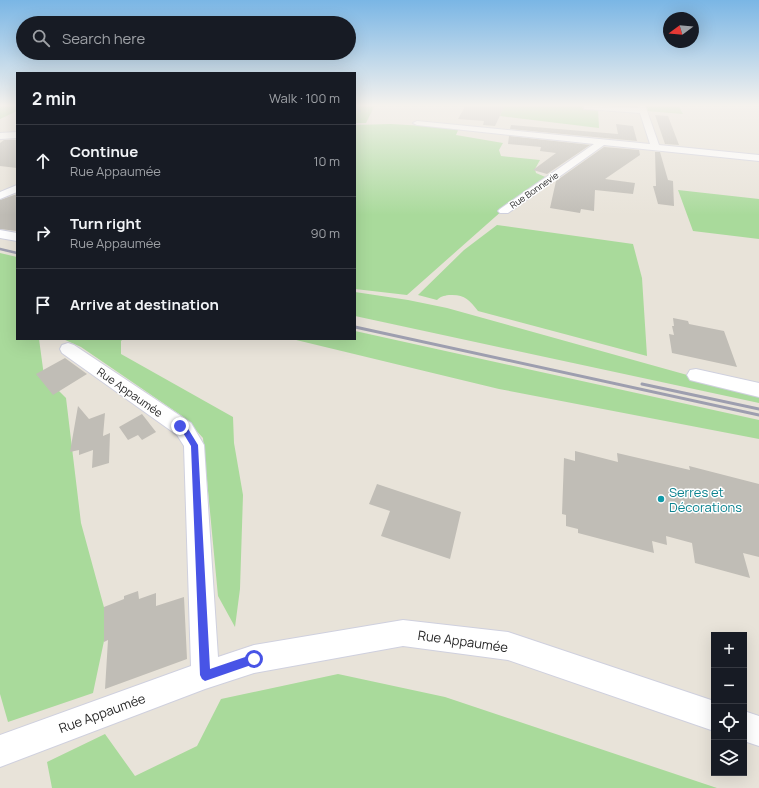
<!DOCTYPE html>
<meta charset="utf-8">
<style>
:root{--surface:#171b24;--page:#242831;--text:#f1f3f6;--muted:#9ea1a6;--line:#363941}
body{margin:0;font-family:Manrope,sans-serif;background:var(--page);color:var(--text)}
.controls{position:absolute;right:12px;bottom:12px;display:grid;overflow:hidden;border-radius:0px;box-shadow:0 4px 16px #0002}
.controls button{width:36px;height:36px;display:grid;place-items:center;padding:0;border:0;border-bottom:1px solid var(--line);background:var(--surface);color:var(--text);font:20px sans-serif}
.compass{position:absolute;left:663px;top:12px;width:36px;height:36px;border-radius:50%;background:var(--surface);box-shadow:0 4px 16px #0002;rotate:254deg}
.stop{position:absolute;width:12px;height:12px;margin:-9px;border:3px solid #4854e6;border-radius:50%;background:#fff}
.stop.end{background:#4854e6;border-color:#fff;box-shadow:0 1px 4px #0008}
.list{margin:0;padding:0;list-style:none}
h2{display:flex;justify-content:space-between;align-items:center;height:52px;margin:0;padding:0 16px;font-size:17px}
h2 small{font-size:13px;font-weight:400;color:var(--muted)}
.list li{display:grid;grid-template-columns:26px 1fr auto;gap:12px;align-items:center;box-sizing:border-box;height:72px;padding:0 16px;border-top:1px solid var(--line)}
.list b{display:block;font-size:15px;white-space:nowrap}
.list p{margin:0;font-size:13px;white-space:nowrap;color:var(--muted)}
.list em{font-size:13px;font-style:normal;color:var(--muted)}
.icon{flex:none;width:22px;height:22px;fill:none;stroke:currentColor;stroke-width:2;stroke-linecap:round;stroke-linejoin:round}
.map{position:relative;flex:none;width:759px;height:788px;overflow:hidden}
.search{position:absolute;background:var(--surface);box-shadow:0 4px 16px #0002;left:16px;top:16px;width:340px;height:44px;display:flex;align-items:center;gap:10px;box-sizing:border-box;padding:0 14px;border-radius:22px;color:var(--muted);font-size:15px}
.panel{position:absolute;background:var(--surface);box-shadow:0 4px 16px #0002;left:16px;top:72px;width:340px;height:268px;border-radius:0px}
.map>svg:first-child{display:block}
</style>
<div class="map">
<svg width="759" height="788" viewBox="0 0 759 788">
<rect width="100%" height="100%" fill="#e8e3d9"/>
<!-- green -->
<path fill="#a9da9b" d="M 0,105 L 17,105 L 17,111 L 0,119 Z
M 355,105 L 375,105 L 366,123 L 355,123 Z
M 504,105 L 589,105 L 582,106 L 582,108 L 598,109 L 599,128 L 500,116 Z
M 645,105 L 678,105 L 683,114 L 647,111 Z
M 391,124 L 459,128 L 456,135 L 503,143 L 499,150 L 501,156 L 540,160 L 535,169 L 536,173 L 550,179 L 513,201 L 407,295 L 355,289 L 355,125 Z
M 678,190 L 759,199 L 759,239 L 693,231 Z
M 497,225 L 633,244 L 642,278 L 647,356 L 478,311 C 469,299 464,294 449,295 C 443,296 441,296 437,300 L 418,295 L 464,250 Z
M 0,253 L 17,257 L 17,339 L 39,339 L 44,376 L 66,398 L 81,523 L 108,622 L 93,693 L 8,722 L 0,694 Z
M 355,292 L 408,300 L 447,308 L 759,395 L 759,403 L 355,316 Z
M 355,331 L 759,420 L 759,439 L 499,389 L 292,339 L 355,339 Z
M 63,339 L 123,339 L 121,341 L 121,354 L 233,417 L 234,443 L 243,495 L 240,589 L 235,627 L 218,596 L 203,438 L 185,418 L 81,347 Z
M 338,674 L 445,697 L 717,788 L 52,788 L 47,762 L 105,734 L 135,776 L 197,746 L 221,699 Z"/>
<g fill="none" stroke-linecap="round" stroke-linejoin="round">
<!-- stream -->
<path fill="#76b8e0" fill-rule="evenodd" d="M 355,105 L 356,105 L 361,112 L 359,112 L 355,106 Z"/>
</g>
<!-- building -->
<path fill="#c0bdb6" d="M 466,105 L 487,105 L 504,107 L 495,126 L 483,125 L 484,121 L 458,119 Z
M 655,115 L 668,116 L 679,145 L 665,144 Z
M 616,124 L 633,126 L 637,141 L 510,129 L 511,125 L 618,134 Z
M 509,136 L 590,145 L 547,174 L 533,170 L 556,153 L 540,151 L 541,147 L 508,144 Z
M 4,140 L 17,140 L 17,168 L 0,166 L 0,143 Z
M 604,147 L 639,150 L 640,155 L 605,179 L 635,183 L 633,194 L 595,190 L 594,211 L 581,209 L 580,213 L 550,208 L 556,181 Z
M 655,152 L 660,152 L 668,180 L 673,181 L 674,206 L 658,204 L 653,186 L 656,186 Z
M 17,194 L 17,231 L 0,229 L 0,200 Z
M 673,318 L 688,321 L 689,324 L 724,331 L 737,367 L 672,353 L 669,334 L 674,335 L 672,326 L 674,326 Z
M 65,358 L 87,374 L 53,395 L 36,374 Z
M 78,406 L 89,419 L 105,413 L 103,436 L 110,433 L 109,463 L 92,468 L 93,450 L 79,455 L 79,450 L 70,452 Z
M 142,414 L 156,432 L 142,440 L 138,435 L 128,440 L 119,427 Z
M 575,451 L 618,462 L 617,453 L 690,470 L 689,466 L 759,484 L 759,557 L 743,553 L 750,578 L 695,563 L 692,543 L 666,536 L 667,545 L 652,541 L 654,553 L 578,533 L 578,529 L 566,526 L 566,515 L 562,514 L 564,458 L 575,461 Z
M 377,484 L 461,512 L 450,559 L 381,536 L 390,511 L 369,504 Z
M 138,591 L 139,599 L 156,593 L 156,606 L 184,597 L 187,659 L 105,689 L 108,640 L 104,642 L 104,607 L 124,599 L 124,596 Z"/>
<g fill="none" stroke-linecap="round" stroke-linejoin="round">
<defs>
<path id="minor" d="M 584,105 L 638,108 L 637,105 L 645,105 L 659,145 L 759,155 L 759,161 L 604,145 L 508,213 L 500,213 L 498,211 L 500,209 L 594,144 L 417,125 L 413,123 L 417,121 L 650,144 L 640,113 L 587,109 L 584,109 Z
M 17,132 L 17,138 L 0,139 L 0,133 Z
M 17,185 L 17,192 L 0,199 L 0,192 Z
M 0,230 L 17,233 L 17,241 L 0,238 Z
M 68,343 L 74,345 L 191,423 L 204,445 L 218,657 L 254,645 L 403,620 L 508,632 L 714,701 L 714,731 L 508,660 L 403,646 L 254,673 L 205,689 L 0,767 L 0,735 L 191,666 L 184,446 L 177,435 L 62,353 L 60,349 L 62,345 Z
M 696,369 L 759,383 L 759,397 L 690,380 L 687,375 L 690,370 Z
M 744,711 L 759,716 L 759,746 L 744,741 Z"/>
</defs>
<!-- minor casing -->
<use href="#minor" stroke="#cfd0de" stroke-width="2"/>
<!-- minor -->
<use href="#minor" fill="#fff" fill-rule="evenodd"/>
<!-- rail-far1 -->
<path stroke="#9d9eaf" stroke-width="2.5" d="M 0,249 L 17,253"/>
<!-- rail -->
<path stroke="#9d9eaf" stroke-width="3" d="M 355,327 L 759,415
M 642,384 L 759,409"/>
</g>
<!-- sky -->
<linearGradient id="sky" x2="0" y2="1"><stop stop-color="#7ab6e5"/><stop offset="0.49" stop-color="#f5f2ee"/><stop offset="1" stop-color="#f5f2ee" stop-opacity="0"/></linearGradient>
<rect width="759" height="215" fill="url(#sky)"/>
<!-- route -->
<path fill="#4854e6" d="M 178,424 L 180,424 L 187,427 L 198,445 L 210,669 L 254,654 L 258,656 L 259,659 L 258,663 L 254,664 L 205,681 L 202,679 L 200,675 L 191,446 L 182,431 L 178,428 Z"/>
<!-- markers -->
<circle fill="#0f9aa8" stroke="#fff" stroke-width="1.5" cx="661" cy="499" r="4"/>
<g text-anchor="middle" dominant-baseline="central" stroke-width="3" stroke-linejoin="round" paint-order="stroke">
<!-- far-street labels -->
<g font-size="9" fill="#272727" stroke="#fff">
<text transform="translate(534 190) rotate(-35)">Rue Bonnevie</text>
</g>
<!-- street labels -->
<g font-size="11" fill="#272727" stroke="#fff">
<text transform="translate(130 392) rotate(35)">Rue Appaumée</text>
</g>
<!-- near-culture labels -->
<g font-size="13" fill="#0d838f" stroke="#fff" text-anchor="start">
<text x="669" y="492">Serres et<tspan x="669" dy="15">Décorations</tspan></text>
</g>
<!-- near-street labels -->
<g font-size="13" fill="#272727" stroke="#fff">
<text transform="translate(463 641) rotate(8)">Rue Appaumée</text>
<text transform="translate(102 713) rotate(-20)">Rue Appaumée</text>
</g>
</g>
</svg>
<div class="controls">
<button>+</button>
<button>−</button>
<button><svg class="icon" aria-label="locate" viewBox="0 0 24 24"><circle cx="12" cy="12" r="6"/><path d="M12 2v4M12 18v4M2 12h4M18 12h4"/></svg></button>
<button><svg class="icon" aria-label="layers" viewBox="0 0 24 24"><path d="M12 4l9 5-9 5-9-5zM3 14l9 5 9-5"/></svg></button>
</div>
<svg class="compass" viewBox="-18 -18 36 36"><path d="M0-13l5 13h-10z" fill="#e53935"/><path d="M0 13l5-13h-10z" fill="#9ea1a6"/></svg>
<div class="stop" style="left:254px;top:659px"></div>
<div class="stop end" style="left:180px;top:426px"></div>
<div class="search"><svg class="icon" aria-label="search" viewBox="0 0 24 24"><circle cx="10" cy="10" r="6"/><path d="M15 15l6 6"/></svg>Search here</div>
<section class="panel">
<h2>2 min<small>Walk · 100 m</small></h2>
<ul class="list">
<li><svg class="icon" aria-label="ahead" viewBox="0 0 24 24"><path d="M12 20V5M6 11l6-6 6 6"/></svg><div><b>Continue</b><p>Rue Appaumée</p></div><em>10 m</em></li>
<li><svg class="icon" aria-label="right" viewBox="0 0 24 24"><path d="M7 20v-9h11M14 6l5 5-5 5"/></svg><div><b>Turn right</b><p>Rue Appaumée</p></div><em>90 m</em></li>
<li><svg class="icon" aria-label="arrive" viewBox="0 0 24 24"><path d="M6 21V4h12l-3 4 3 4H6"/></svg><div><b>Arrive at destination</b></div></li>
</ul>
</section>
</div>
